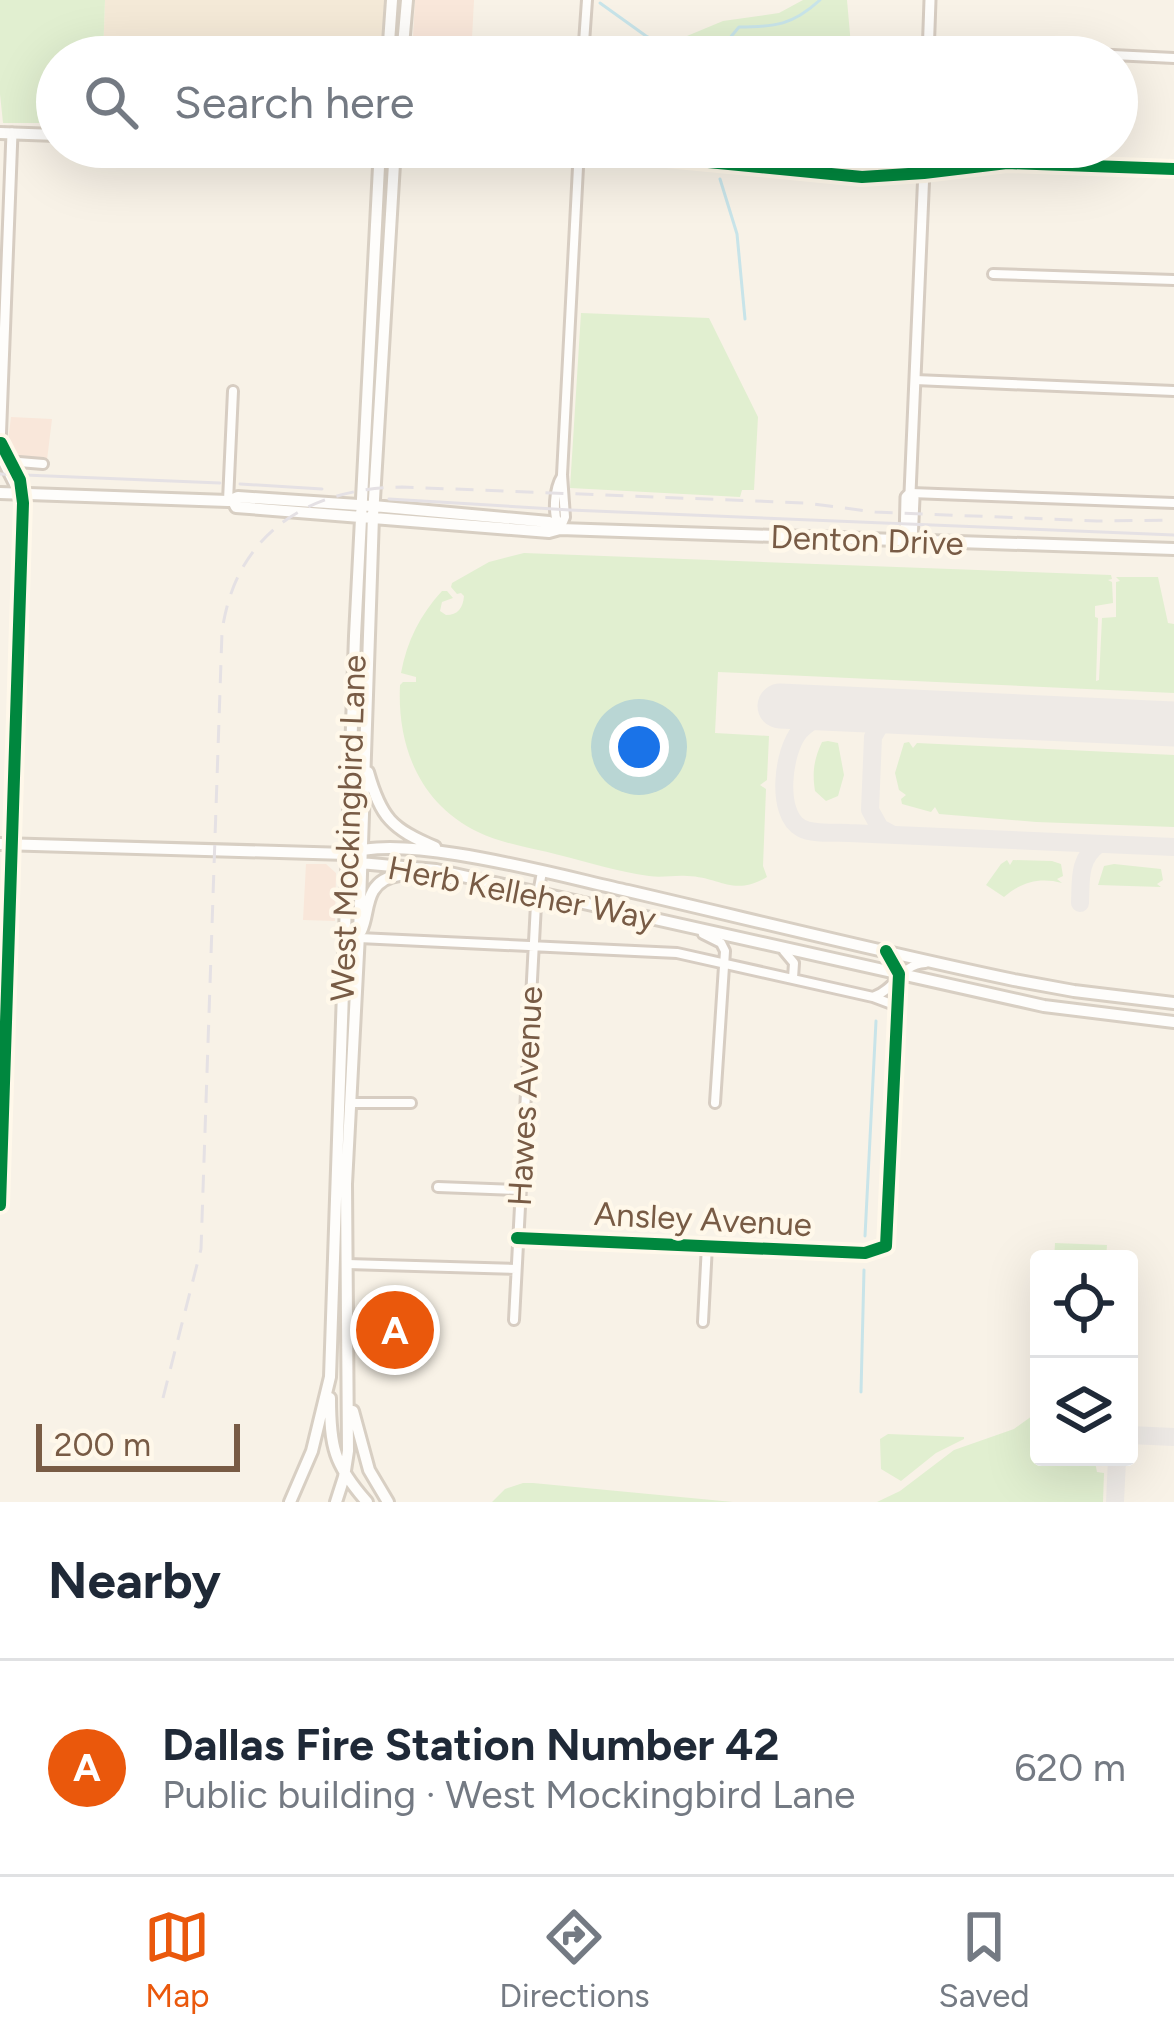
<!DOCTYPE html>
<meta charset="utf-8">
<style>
:root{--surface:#fff;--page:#f6f6f7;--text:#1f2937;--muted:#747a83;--line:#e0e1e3;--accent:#ea580c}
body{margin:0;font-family:Figtree,sans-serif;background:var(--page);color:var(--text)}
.controls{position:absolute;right:36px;bottom:36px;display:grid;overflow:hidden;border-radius:12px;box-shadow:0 12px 48px #0002}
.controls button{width:108px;height:108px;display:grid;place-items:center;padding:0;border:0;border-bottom:3px solid var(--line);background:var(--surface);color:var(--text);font:60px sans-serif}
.scale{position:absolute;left:36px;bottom:30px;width:204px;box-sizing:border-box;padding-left:12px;border:6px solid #785b45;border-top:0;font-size:33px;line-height:42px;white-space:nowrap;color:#785b45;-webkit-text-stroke:9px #fff8ea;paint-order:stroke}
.you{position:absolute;left:639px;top:747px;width:42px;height:42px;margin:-30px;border:9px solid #fff;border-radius:50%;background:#1a73e8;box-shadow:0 0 0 18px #1a73e833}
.badge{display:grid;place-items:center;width:78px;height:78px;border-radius:50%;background:var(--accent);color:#fff;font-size:39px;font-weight:700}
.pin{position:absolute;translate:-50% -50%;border:6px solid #fff;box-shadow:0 3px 12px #0006}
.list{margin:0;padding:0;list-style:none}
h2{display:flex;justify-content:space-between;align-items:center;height:156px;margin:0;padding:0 48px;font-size:51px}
h2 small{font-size:39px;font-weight:400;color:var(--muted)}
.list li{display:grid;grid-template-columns:78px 1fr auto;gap:36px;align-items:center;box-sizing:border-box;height:216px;padding:0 48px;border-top:3px solid var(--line)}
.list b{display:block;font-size:45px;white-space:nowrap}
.list p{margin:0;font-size:39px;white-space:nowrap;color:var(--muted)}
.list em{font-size:39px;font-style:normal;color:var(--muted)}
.icon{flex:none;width:66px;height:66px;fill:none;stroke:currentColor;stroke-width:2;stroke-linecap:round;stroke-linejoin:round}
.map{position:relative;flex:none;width:1174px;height:1502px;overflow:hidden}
.search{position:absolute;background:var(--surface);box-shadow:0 12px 48px #0002;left:36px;right:36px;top:36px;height:132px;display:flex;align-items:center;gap:30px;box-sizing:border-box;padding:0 42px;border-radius:66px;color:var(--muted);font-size:45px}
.sheet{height:372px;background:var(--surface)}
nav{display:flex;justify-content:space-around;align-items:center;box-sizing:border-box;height:168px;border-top:3px solid var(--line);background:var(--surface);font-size:33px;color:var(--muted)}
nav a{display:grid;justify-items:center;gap:6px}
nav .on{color:var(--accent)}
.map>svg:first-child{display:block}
</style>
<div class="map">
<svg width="1174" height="1502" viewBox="0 0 1174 1502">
<rect width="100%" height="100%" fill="#f8f2e7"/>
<!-- residential -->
<path fill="#f4e9d7" d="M 105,0 L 385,0 L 381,57 L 103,57 Z"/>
<!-- commercial -->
<path fill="#f9e7da" d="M 415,0 L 474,0 L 471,57 L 412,57 Z
M 11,417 L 52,419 L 47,460 L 13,456 L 8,441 Z
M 306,864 L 326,864 L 336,873 L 335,921 L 303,920 Z"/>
<!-- green -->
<path fill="#e1efd0" d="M 0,0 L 105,0 L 103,57 L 57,57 L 57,123 L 3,123 L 0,94 Z
M 803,0 L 847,0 L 852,57 L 669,57 L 675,41 L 723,21 L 779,13 Z
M 862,147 L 913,147 L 910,161 L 888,171 Z
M 581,313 L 709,318 L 758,417 L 754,490 L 742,490 L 740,497 L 570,488 Z
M 524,553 L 1111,575 L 1112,579 L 1108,580 L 1112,582 L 1113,603 L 1095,606 L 1095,617 L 1098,618 L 1096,681 L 1099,680 L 1102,618 L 1116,617 L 1116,582 L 1120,581 L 1116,577 L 1158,577 L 1168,623 L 1174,624 L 1174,693 L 718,672 L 715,733 L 769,736 L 767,780 L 760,785 L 766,789 L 763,866 L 767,877 C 733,897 721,877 687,876 C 674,875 662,878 649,876 C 619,872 588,862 559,855 C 532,848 503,844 478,832 C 420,804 397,747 400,685 L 403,682 L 416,682 L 416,677 L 401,673 C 407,641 420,615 442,591 L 447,591 L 453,598 L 442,602 L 440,611 L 446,615 C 458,615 463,608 464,596 L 461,593 L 457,594 L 451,587 L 452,583 L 489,562 Z
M 828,741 L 838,743 L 844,775 L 838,796 L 826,801 L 815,791 C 812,772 814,759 822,742 Z
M 909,742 L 913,748 L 917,743 L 1174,755 L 1174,827 L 1036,822 L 939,814 L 935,807 L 931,812 L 902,804 L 901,799 L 906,795 L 899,790 L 895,773 L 904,743 Z
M 1007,860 L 1010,865 L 1013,860 L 1052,861 L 1061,864 L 1063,876 L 1057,879 L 1062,883 C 1040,877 1021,882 1004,897 L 986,885 L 1001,864 Z
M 1114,864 L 1161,869 L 1163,880 L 1157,884 L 1161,887 L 1098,885 L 1104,866 Z
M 1055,1243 L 1107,1245 L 1106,1259 L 1054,1259 Z
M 1039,1411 L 1039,1457 L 1094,1457 L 1097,1472 L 1104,1473 L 1103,1502 L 877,1502 L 900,1491 L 954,1450 L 1014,1429 Z
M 888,1434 L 964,1437 L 964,1439 L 936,1453 L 901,1481 L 881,1469 L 880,1439 Z
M 523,1483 L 533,1483 L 733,1502 L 492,1502 L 505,1489 Z"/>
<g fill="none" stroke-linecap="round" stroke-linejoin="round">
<!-- stream -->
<path stroke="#c8e4e9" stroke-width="3" d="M 600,3 L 646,36 L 690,57
M 714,57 L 739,27 C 775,27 793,25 820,0
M 870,147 L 895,159 L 907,148
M 720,179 L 737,234 L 745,319
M 865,1236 L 876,1021
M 861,1392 L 864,1270"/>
<!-- taxiway -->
<path stroke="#eeeae6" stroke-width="18" d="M 842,709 C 826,713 811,719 800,731 C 783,750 775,814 801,828 C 814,835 834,832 849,833 L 1174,847
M 893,835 L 880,828 L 870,810 L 873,737 L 883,720 L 909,712
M 1080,903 C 1081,880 1078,859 1099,844
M 1129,1435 L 1174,1437
M 1115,1502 L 1117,1460"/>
<!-- runway -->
<path stroke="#eeeae6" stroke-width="45" d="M 780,706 L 1174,724"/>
<defs>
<path id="minor" d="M 929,46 L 1174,58
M 583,57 L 587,0
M 993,274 L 1174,280
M 915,380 L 1174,391
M 7,461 L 43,464
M 911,493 L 1174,503
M 228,501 L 233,391
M 558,525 C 553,512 554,489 562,476
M 560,529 L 565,517 L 562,475 L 579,148
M 703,934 L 721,943 L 725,951 L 715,1103
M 359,938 L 677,953 L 873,997 L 897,1006
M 784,951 L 794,963 L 793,978
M 875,996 C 897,988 900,965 925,963
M 350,1103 L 411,1103
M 438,1187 L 519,1190
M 517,1238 L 865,1253 L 886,1246 L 899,974 L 886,951
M 347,1264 L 516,1269
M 514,1320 L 536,904 L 542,872
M 703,1322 L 707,1245"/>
<path id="tertiary" d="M 928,57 L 930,0
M 554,147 L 862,177 L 924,173 L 1007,163 L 1174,169
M 0,446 L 12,133
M 0,455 L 20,495
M 910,493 L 914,498 L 912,542
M 905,542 L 906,497 L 910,493 L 925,147
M 0,1205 L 23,503 L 20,480 L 1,443"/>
<path id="secondary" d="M 388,57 L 392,0
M 402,57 L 407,0
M 0,133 L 57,135
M 0,493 L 228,501 L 238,497 L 373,506 L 549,522 L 560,529
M 233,501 L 236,507 L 549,532 L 560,529 L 1174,549
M 368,772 C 381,818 392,829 435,847
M 0,844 L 347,854 C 405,832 563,877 628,891 C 757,921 885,953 1014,980 L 1074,991 L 1174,1003
M 355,859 L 360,863 L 436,870 L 1044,1006 L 1174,1022
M 361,931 C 367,919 366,903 373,891 C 388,865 426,877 450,878
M 330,1398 C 330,1447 334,1465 367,1502
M 353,1411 L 369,1470 L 388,1502
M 290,1502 L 312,1451 L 330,1377 L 355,636 L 380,147
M 336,1502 L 344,1477 L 348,1451 L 346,1184 L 359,934 L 373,516 L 395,147"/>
</defs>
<!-- minor casing -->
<use href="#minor" stroke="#d7cdc2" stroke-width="14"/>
<!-- tertiary casing -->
<use href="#tertiary" stroke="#d7cdc2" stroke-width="15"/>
<!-- secondary casing -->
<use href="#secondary" stroke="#d8cfc3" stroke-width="16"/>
<!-- minor -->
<use href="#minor" stroke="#fefdfb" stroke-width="8"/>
<!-- tertiary -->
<use href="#tertiary" stroke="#fefdfb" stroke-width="9"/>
<!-- secondary -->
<use href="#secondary" stroke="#fefdfb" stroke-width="10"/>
<!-- tram -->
<path stroke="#e5e1e4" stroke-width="3" d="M 0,474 L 220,483
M 240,484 L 322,489
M 389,499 L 570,510 L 1174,535"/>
<!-- rail -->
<path stroke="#e5e1e4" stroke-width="3" stroke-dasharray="18 12" stroke-linecap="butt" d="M 163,1398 L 201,1249 L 222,632 C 235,534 308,488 402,487 L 806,503 L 875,512 L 1097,521 L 1174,520"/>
<defs>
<path id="cycleway" d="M 554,147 L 862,177 L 924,173 L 1007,163 L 1174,169
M 0,1205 L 23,503 L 20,480 L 1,443
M 517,1238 L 865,1253 L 886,1246 L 899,974 L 886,951"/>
</defs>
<!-- cycleway casing -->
<use href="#cycleway" stroke="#fff8ea" stroke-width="20"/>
<!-- cycleway -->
<use href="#cycleway" stroke="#00873e" stroke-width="12"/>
</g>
<g text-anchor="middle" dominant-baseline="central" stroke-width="9" stroke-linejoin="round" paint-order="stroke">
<!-- street labels -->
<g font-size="33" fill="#785b45" stroke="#fff8ea">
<text transform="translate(867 540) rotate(2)">Denton Drive</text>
<text transform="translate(348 828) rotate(-88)">West Mockingbird Lane</text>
<text transform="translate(522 893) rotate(11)">Herb Kelleher Way</text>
<text transform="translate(525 1096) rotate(-87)">Hawes Avenue</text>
<text transform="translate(703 1219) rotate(3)">Ansley Avenue</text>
</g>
</g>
</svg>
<div class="controls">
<button><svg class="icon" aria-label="locate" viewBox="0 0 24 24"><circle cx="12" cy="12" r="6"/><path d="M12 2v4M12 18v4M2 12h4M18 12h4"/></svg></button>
<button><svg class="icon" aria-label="layers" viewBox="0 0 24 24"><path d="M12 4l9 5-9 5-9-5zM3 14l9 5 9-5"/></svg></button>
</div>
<div class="scale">200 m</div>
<div class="you"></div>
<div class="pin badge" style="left:395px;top:1330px">A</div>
<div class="search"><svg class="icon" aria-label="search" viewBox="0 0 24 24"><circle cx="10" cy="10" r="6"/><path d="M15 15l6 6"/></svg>Search here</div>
</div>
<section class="sheet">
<h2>Nearby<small></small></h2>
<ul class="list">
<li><span class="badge">A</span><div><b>Dallas Fire Station Number 42</b><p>Public building · West Mockingbird Lane</p></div><em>620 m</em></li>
</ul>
</section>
<nav>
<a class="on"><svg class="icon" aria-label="map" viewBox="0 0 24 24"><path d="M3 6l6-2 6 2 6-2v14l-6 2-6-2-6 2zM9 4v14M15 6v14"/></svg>Map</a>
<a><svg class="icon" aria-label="directions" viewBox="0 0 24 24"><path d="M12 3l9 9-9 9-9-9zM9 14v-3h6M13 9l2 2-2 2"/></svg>Directions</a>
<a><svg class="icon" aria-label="saved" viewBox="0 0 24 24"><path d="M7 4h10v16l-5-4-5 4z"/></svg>Saved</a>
</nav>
